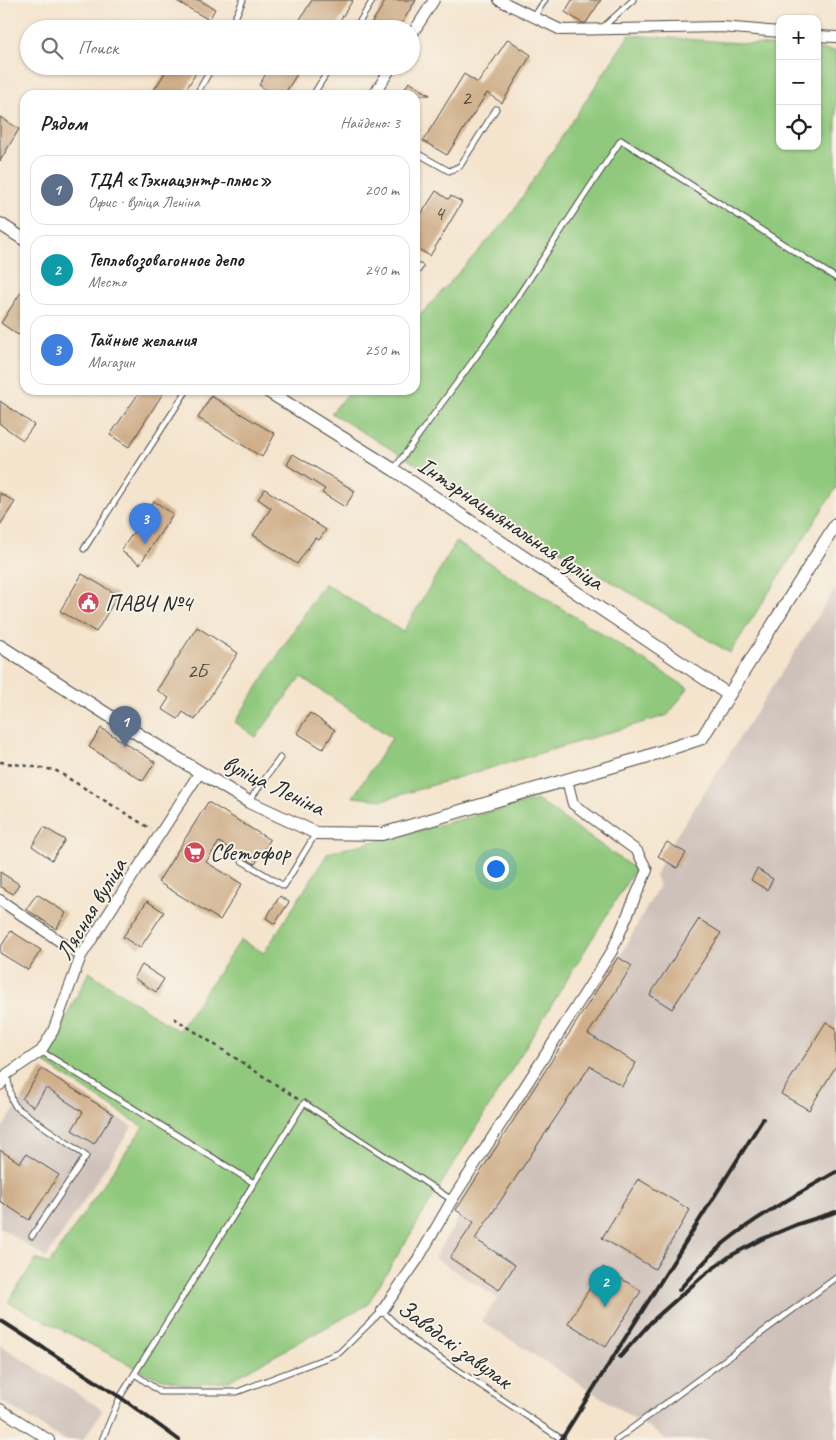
<!DOCTYPE html>
<html lang="ru">
<meta charset="utf-8">
<style>
:root{--surface:#fff;--page:#f2f2f2;--text:#202124;--muted:#757577;--line:#e0e0e0;--accent:#d1495b}
body{margin:0;font-family:Caveat,sans-serif;background:var(--page);color:var(--text)}
.controls{position:absolute;right:15px;top:15px;display:grid;overflow:hidden;border-radius:10px;box-shadow:0 1px 4px #0004}
.controls button{width:45px;height:45px;display:grid;place-items:center;padding:0;border:0;border-bottom:1px solid var(--line);background:var(--surface);color:var(--text);font:25px sans-serif}
.you{position:absolute;left:495px;top:868px;width:18px;height:18px;margin:-12px;border:4px solid #fff;border-radius:50%;background:#1a73e8;box-shadow:0 0 0 8px #1a73e833}
.badge{display:grid;place-items:center;width:32px;height:32px;border-radius:50%;background:var(--accent);color:#fff;font-size:16px;font-weight:700}
.pin{position:absolute;translate:-50% -41px;filter:drop-shadow(0 1px 2px #0008)}
.pin::after{content:'';position:absolute;top:26px;width:18px;height:15px;background:inherit;clip-path:polygon(0 0,100% 0,50% 100%)}
.list{margin:0;padding:0;list-style:none}
h2{display:flex;justify-content:space-between;align-items:center;height:65px;margin:0;padding:0 20px;font-size:21px}
h2 small{font-size:16px;font-weight:400;color:var(--muted)}
.list li{display:grid;grid-template-columns:32px 1fr auto;gap:15px;align-items:center;box-sizing:border-box;height:70px;margin:0 10px 10px;padding:0 10px;border:1px solid var(--line);border-radius:15px}
.list b{display:block;font-size:19px;white-space:nowrap}
.list p{margin:0;font-size:16px;white-space:nowrap;color:var(--muted)}
.list em{font-size:16px;font-style:normal;color:var(--muted)}
.icon{flex:none;width:28px;height:28px;fill:none;stroke:currentColor;stroke-width:2;stroke-linecap:round;stroke-linejoin:round}
.map{position:relative;flex:none;width:836px;height:1440px;overflow:hidden}
.search{position:absolute;background:var(--surface);box-shadow:0 1px 4px #0004;left:20px;top:20px;width:400px;height:55px;display:flex;align-items:center;gap:12px;box-sizing:border-box;padding:0 18px;border-radius:28px;color:var(--muted);font-size:19px}
.panel{position:absolute;background:var(--surface);box-shadow:0 1px 4px #0004;left:20px;top:90px;width:400px;height:305px;border-radius:15px}
.map>svg:first-child{display:block}
</style>
<div class="map">
<svg width="836" height="1440" viewBox="0 0 836 1440">
<rect width="100%" height="100%" fill="#f7f3e8"/>
<filter id="ink" filterUnits="userSpaceOnUse"><feTurbulence type="fractalNoise" baseFrequency=".02" numOctaves="2"/><feDisplacementMap in="SourceGraphic" scale="10" xChannelSelector="R" yChannelSelector="G"/><feConvolveMatrix kernelMatrix="1 2 1 2 8 2 1 2 1" color-interpolation-filters="sRGB"/></filter>
<filter id="wash" filterUnits="userSpaceOnUse"><feTurbulence type="fractalNoise" baseFrequency=".0096" numOctaves="4" result="noise"/><feDisplacementMap in="SourceGraphic" scale="20" xChannelSelector="R" yChannelSelector="G"/><feGaussianBlur stdDeviation="1.12" result="paint"/><feColorMatrix in="noise" values="0 0 0 0 0 0 0 0 0 0 0 0 0 0 0 0 0 1.4 0 .05"/><feComposite in="paint" operator="in"/></filter>
<g filter="url(#wash)">
<rect width="100%" height="100%" fill="#f4e4cd"/>
<!-- industrial -->
<path fill="#cec1b9" d="M 836,588 L 836,1440 L 668,1440 L 481,1321 L 498,1298 L 434,1258 L 460,1216 L 456,1210 L 618,960 L 659,885 L 655,876 L 671,844 Z
M 42,1069 L 132,1127 L 46,1258 L 0,1227 L 0,1131 Z
M 0,1345 L 103,1410 L 83,1440 L 64,1440 L 0,1400 Z"/>
<!-- green -->
<path fill="#90c97d" stroke="#5e7a54" d="M 629,35 L 780,46 L 780,146 L 817,146 L 817,49 L 836,51 L 836,488 L 730,653 L 331,413 L 352,390 L 415,390 L 415,321 L 509,217 Z
M 456,542 L 688,688 L 668,715 L 383,800 L 353,797 L 392,738 L 301,677 L 256,737 L 235,722 L 324,583 L 403,632 Z
M 537,800 L 635,869 L 367,1305 L 227,1382 L 183,1385 L 150,1375 L 8,1302 L 36,1259 L 49,1264 L 143,1127 L 43,1062 L 89,972 L 178,1031 L 241,940 L 264,953 L 328,853 Z"/>
<g id="blocks">
<!-- building -->
<path fill="#cfae89" d="M 175,0 L 199,0 L 215,9 L 209,20 Z
M 312,0 L 353,0 L 335,28 L 328,24 L 325,29 L 294,29 Z
M 386,0 L 416,0 L 398,29 L 368,29 Z
M 572,0 L 601,0 L 586,23 L 582,23 L 565,12 Z
M 508,39 L 531,55 L 502,103 L 487,93 L 447,155 L 423,141 L 464,74 L 478,83 Z
M 169,66 L 200,66 L 183,95 L 151,95 Z
M 271,66 L 302,66 L 284,95 L 275,95 L 259,85 Z
M 409,82 L 430,95 L 401,95 Z
M 0,117 L 19,129 L 0,161 Z
M 436,191 L 448,199 L 451,196 L 462,202 L 430,256 L 415,247 L 415,224 Z
M 25,286 L 25,324 L 18,335 L 1,323 Z
M 141,390 L 165,390 L 129,447 L 110,435 Z
M 211,396 L 275,434 L 262,457 L 198,418 Z
M 0,401 L 34,425 L 23,440 L 0,424 Z
M 293,454 L 355,491 L 345,507 L 322,493 L 325,489 L 287,465 Z
M 265,489 L 326,530 L 319,540 L 315,538 L 297,564 L 253,535 L 271,508 L 258,499 Z
M 0,493 L 15,502 L 0,525 Z
M 154,501 L 173,514 L 140,564 L 121,551 Z
M 82,574 L 118,595 L 96,632 L 60,611 Z
M 197,627 L 238,653 L 195,720 L 183,712 L 178,719 L 162,709 L 169,698 L 157,690 Z
M 310,713 L 335,730 L 323,749 L 297,733 Z
M 101,728 L 155,762 L 143,781 L 89,747 Z
M 208,802 L 270,840 L 255,864 L 219,842 L 206,862 L 242,884 L 220,920 L 158,882 Z
M 44,827 L 65,840 L 52,860 L 32,846 Z
M 667,842 L 686,853 L 677,868 L 658,856 Z
M 757,869 L 773,879 L 767,890 L 751,880 Z
M 0,872 L 19,884 L 13,894 L 0,886 Z
M 37,894 L 66,913 L 56,929 L 26,909 Z
M 280,896 L 289,902 L 275,924 L 266,918 Z
M 147,901 L 164,912 L 140,948 L 123,937 Z
M 699,919 L 721,933 L 672,1009 L 650,995 Z
M 11,931 L 41,950 L 28,970 L 0,953 L 0,948 Z
M 618,957 L 632,966 L 588,1034 L 636,1063 L 622,1086 L 590,1066 L 475,1239 L 515,1265 L 499,1290 L 450,1258 L 474,1222 L 456,1210 Z
M 142,965 L 164,979 L 156,992 L 134,978 Z
M 826,1022 L 836,1028 L 836,1066 L 809,1110 L 781,1094 Z
M 42,1069 L 113,1114 L 94,1144 L 72,1130 L 83,1112 L 46,1088 L 34,1107 L 22,1099 Z
M 0,1150 L 20,1163 L 26,1154 L 59,1175 L 29,1220 L 0,1201 Z
M 638,1179 L 690,1210 L 655,1269 L 602,1238 Z
M 603,1267 L 641,1291 L 606,1347 L 568,1323 Z"/>
</g>
</g>
<g filter="url(#ink)">
<use href="#blocks" fill-opacity="0" stroke="#494743" stroke-width="1"/>
<g fill="none" stroke-linecap="round" stroke-linejoin="round">
<defs>
<path id="service" d="M 534,17 L 545,0
M 602,28 L 633,0
M 230,29 L 243,0
M 355,29 L 373,0
M 196,95 L 213,66
M 313,95 L 331,66
M 415,152 L 449,171 L 460,166 L 496,109
M 415,275 L 420,267
M 394,469 L 499,325 L 621,140 L 836,278
M 84,549 L 187,390
M 249,801 L 280,758
M 242,861 L 284,886 L 316,833
M 41,1051 L 254,1183
M 7,1075 L 12,1100 L 16,1107 L 86,1156 L 32,1236
M 135,1374 L 160,1392 L 237,1392 L 339,1353 L 382,1311 L 414,1341 L 563,1440
M 102,1440 L 120,1397 L 304,1103 L 452,1200
M 616,1440 L 836,1278"/>
<path id="minor" d="M 499,0 L 561,30 L 722,27 L 780,32
M 411,36 L 434,0
M 817,36 L 836,37
M 374,95 L 392,66
M 0,900 L 81,956
M 0,1085 L 7,1074 L 41,1051 L 53,1031 L 81,956 L 200,772
M 382,1311 L 418,1259 L 452,1200 L 612,951 L 647,870 L 637,851 L 573,804 L 567,780
M 0,1409 L 49,1440"/>
<path id="tertiary" d="M 0,224 L 25,240
M 266,390 L 394,470 L 729,695
M 0,646 L 149,741 L 249,802 L 316,833 L 382,834 L 645,757 L 702,738 L 836,524"/>
</defs>
<!-- service casing -->
<use href="#service" stroke="#494743" stroke-width="7"/>
<!-- minor casing -->
<use href="#minor" stroke="#494743" stroke-width="12"/>
<!-- tertiary casing -->
<use href="#tertiary" stroke="#494743" stroke-width="14"/>
<!-- path -->
<path stroke="#494743" stroke-width="2.5" stroke-dasharray="4 4" stroke-linecap="butt" d="M 0,762 L 55,770 L 151,829
M 174,1018 L 298,1099"/>
<!-- service -->
<use href="#service" stroke="#fff" stroke-width="5"/>
<!-- minor -->
<use href="#minor" stroke="#fff" stroke-width="10"/>
<!-- tertiary -->
<use href="#tertiary" stroke="#fff" stroke-width="12"/>
<!-- rail -->
<path stroke="#2b2b2b" stroke-width="4" d="M 679,1290 C 693,1274 708,1257 724,1243 C 759,1215 798,1194 836,1172
M 0,1320 L 120,1397 L 179,1440
M 620,1357 L 651,1322 L 704,1275 L 730,1256 L 762,1239 L 798,1224 L 836,1212
M 561,1440 L 763,1119"/>
</g>
</g>
<!-- icons -->
<defs>
<symbol id="civic-disc" viewBox="-11 -11 22 22"><circle r="9.5" fill="#d1495b" stroke="#f7f3e8"/><path d="M-.6-6.5H3V-4.5H.6V-3L4-1V1h2V6H-6V1h2V-1L-.6-3ZM-1.2 2.5V6h2.4V2.5Z" fill="#fff"/></symbol>
<symbol id="supermarket-disc" viewBox="-11 -11 22 22"><circle r="9.5" fill="#d1495b" stroke="#f7f3e8"/><path d="M-6-5.5h2.5l.6 2H6L4.5 2H-2.5L-4.4-4H-6ZM-1.5 3.2a1.3 1.3 0 1 0 .1 0ZM3 3.2a1.3 1.3 0 1 0 .1 0Z" fill="#fff"/></symbol>
</defs>
<g fill-rule="evenodd">
<use href="#civic-disc" x="76" y="590" width="25" height="25"/>
<use href="#supermarket-disc" x="182" y="840" width="25" height="25"/>
</g>
<g text-anchor="middle" dominant-baseline="central" stroke-width="4" stroke-linejoin="round" paint-order="stroke">
<!-- number labels -->
<g font-size="21" fill="#544c42">
<text x="466" y="98">2</text>
<text x="439" y="213">4</text>
<text x="197" y="671">2Б</text>
</g>
<!-- street labels -->
<g font-size="24" fill="#2b2b2b" stroke="#f7f3e8">
<text transform="translate(511 523) rotate(34)">Інтэрнацыянальная вуліца</text>
<text transform="translate(274 785) rotate(26)">вуліца Леніна</text>
<text transform="translate(91 909) rotate(-59)">Лясная вуліца</text>
<text transform="translate(455 1344) rotate(36)">Заводскі завулак</text>
</g>
<!-- poi labels -->
<g font-size="24" fill="#2b2b2b" stroke="#f7f3e8" text-anchor="start">
<text x="105" y="603">ПАВЧ №4</text>
<text x="210" y="852">Светофор</text>
</g>
</g>
</svg>
<div class="controls">
<button>+</button>
<button>−</button>
<button><svg class="icon" aria-label="locate" viewBox="0 0 24 24"><circle cx="12" cy="12" r="6"/><path d="M12 2v4M12 18v4M2 12h4M18 12h4"/></svg></button>
</div>
<div class="you"></div>
<div class="pin badge" style="left:125px;top:747px;background:#5c6f8a">1</div>
<div class="pin badge" style="left:605px;top:1307px;background:#0f9aa8">2</div>
<div class="pin badge" style="left:145px;top:544px;background:#3f7fe0">3</div>
<div class="search"><svg class="icon" aria-label="search" viewBox="0 0 24 24"><circle cx="10" cy="10" r="6"/><path d="M15 15l6 6"/></svg>Поиск</div>
<section class="panel">
<h2>Рядом<small>Найдено: 3</small></h2>
<ul class="list">
<li><span class="badge" style="background:#5c6f8a">1</span><div><b>ТДА «Тэхнацэнтр-плюс»</b><p>Офис · вуліца Леніна</p></div><em>200 m</em></li>
<li><span class="badge" style="background:#0f9aa8">2</span><div><b>Тепловозовагонное депо</b><p>Место</p></div><em>240 m</em></li>
<li><span class="badge" style="background:#3f7fe0">3</span><div><b>Тайные желания</b><p>Магазин</p></div><em>250 m</em></li>
</ul>
</section>
</div>
